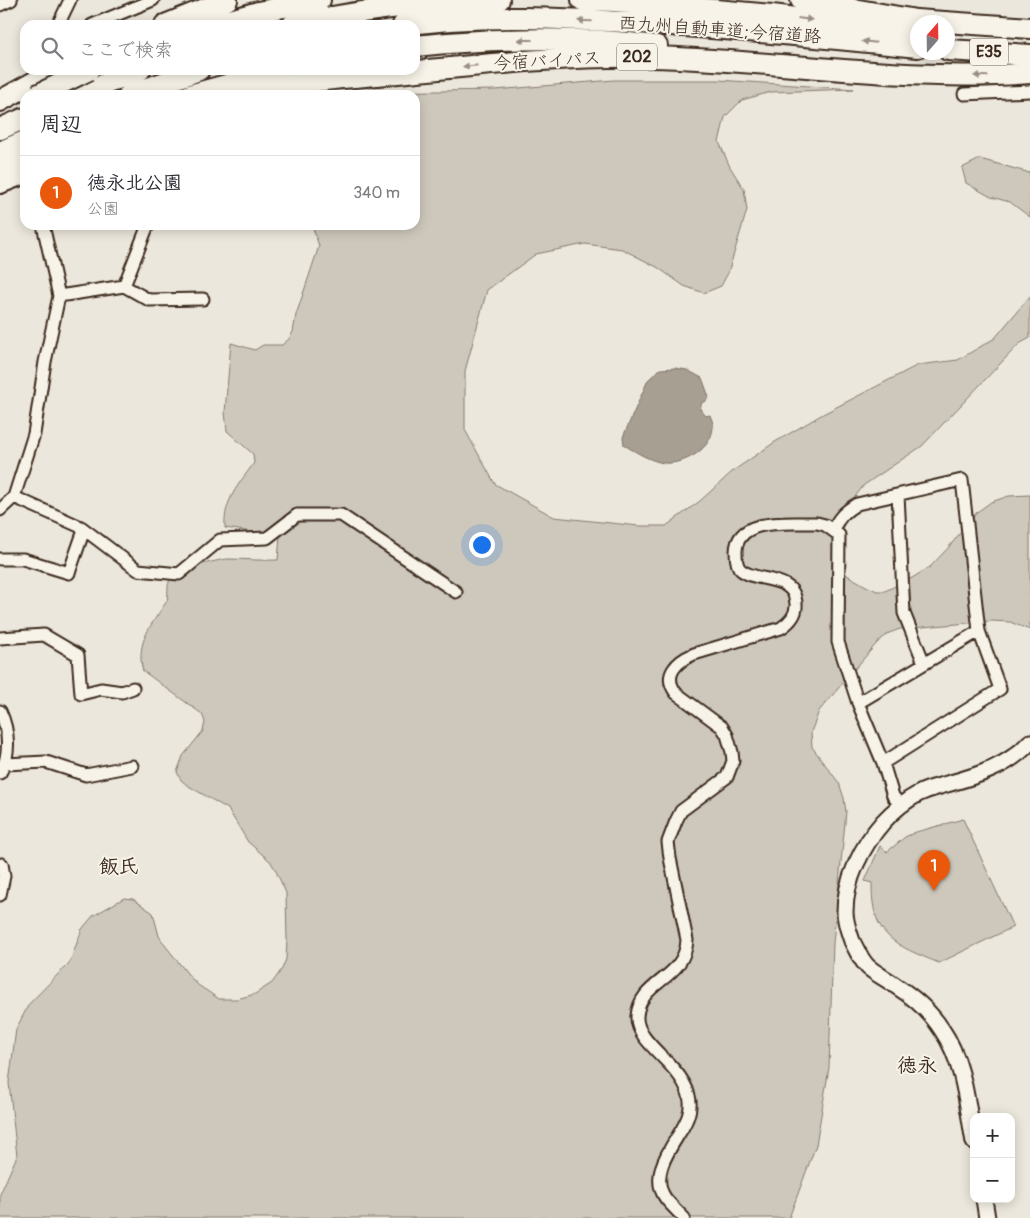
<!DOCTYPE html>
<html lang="ja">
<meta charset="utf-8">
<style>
:root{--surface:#fff;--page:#f7f7f7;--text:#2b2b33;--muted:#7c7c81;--line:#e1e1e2;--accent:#ea580c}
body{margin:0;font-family:Pangolin,"Klee One",sans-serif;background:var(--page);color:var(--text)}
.controls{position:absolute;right:15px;bottom:15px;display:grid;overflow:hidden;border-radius:10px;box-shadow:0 2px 12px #0003}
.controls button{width:45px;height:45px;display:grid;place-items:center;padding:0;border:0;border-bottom:1px solid var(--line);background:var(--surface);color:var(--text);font:25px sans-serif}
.compass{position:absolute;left:910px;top:15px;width:45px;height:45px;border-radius:50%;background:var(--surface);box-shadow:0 2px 12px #0003;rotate:20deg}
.you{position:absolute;left:481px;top:544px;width:18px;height:18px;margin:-12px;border:4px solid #fff;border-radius:50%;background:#1a73e8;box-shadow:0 0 0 8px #1a73e833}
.badge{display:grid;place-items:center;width:32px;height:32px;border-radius:50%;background:var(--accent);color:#fff;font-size:16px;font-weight:700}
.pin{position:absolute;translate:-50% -41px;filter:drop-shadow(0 1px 2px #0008)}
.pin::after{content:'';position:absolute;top:26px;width:18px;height:15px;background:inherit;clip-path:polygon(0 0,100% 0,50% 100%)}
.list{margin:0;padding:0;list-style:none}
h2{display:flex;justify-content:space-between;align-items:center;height:65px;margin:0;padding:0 20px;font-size:21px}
h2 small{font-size:16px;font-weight:400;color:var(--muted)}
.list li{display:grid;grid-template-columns:32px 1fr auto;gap:15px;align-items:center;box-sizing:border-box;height:75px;padding:0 20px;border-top:1px solid var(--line)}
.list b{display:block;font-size:19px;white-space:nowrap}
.list p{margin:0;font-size:16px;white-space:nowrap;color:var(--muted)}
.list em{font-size:16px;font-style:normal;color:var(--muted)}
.icon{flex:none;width:28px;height:28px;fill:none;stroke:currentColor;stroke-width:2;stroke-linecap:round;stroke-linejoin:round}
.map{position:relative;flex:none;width:1030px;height:1218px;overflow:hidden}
.search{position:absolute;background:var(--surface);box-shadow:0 2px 12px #0003;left:20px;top:20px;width:400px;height:55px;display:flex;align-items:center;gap:12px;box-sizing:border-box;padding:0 18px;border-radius:15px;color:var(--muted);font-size:19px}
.panel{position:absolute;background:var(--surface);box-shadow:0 2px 12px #0003;left:20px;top:90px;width:400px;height:140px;border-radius:15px}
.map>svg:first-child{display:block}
</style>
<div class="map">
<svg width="1030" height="1218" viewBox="0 0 1030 1218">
<rect width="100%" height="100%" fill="#ece7dc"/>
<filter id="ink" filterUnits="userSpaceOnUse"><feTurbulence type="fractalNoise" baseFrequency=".02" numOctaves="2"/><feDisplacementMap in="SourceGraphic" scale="10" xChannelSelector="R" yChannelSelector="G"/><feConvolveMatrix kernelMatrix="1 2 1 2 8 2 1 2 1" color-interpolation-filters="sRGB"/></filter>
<g filter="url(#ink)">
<!-- green -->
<path fill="#cec8bc" stroke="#84796d" d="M 614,80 L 718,80 L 854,89 L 771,92 L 742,100 L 725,117 L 719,142 L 730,167 L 744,189 L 747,210 L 728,273 L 721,286 L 704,293 L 684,286 L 657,267 L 622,249 L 585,244 L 536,254 L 487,290 L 465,371 L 465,430 L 495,484 L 554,517 L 639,526 L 666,526 L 700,501 L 733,471 L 775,442 L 823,414 L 918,365 L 958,360 L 995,338 L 1030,296 L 1030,338 L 1019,344 L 922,446 L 864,485 L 854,498 L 845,519 L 838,551 L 840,566 L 847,575 L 866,586 L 877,591 L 885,591 L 912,578 L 930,567 L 949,547 L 977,512 L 991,502 L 1009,496 L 1030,495 L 1030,630 L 1010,622 L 991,621 L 900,629 L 889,633 L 877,643 L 819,711 L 811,732 L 812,747 L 839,783 L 844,798 L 846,812 L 833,943 L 829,1068 L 816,1145 L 789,1218 L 0,1218 L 0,1194 L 17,1156 L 9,1083 L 16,1029 L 29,1004 L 70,962 L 82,929 L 93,916 L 124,898 L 133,899 L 153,913 L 159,936 L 164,944 L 191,978 L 198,985 L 219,999 L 237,999 L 255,994 L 272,983 L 282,969 L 286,959 L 287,941 L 286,893 L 275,869 L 270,861 L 248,842 L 228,809 L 187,785 L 181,780 L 177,772 L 183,756 L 203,731 L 205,722 L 202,714 L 143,671 C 135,642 152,624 167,601 C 169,593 166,585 171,578 C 177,569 217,560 228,559 C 245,559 262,561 278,560 L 280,536 L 225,528 C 223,501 239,484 254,463 L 253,454 L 227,431 L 225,412 L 231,343 L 255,350 L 263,345 L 282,345 L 289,339 L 293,332 L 296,315 L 319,246 L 312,225 L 415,225 L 415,95 L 322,95 L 322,93 L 495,90 Z
M 980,159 L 1030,173 L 1030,217 L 1010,202 L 991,197 L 966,183 L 962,168 Z
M 963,819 L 1013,927 L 939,963 C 894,945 871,936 872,883 L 865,881 L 880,846 L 887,852 L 905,837 L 916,832 Z"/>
<!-- water -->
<path fill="#a89f93" stroke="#7c7064" d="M 675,368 L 687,370 L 702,378 L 709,397 L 705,402 L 702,402 L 700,409 L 706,416 L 710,415 C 711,419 714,423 713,426 C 713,449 684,465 664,463 C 650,461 636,452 624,445 L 623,437 L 648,380 L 660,369 Z"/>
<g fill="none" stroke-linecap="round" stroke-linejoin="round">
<defs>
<path id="street" d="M 0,5 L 11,0
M 58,25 L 70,0
M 92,25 L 153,0
M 964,94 L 1030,91
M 124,286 L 149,300 L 203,299
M 59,296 L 124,286 L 148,225
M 898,495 L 904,613 L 924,663
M 14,497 L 81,527 L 138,570 L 179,574 L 220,540 L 267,538 L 297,515 L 341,515 L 456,592
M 0,510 L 14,497 L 34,434 L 45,362 L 59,296 L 43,225
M 833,530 C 838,518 845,511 857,504 L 962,480 L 979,631 L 1000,689 L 883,763
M 0,559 L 23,559 L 69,573 L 84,530
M 0,638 L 44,635 L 78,655 L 81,694 L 101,689 L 122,692 L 133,688
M 858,703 L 979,631
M 0,711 C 9,730 11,755 0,773
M 5,764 L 46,762 L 86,775 L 132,766
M 0,895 L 4,876 L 2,864
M 684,1218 C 678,1212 671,1205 666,1199 C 649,1176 670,1149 682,1129 C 687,1120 691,1112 690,1101 C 686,1065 635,1045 637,1016 C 640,980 685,980 687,940 L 670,858 L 668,842 L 676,821 L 681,811 L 727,777 L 733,761 L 732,752 L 727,735 L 722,727 L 676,693 C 662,675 677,661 694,654 L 781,628 C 790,622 797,615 796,604 C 795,574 757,583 741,570 C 736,566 736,557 736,552 C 736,516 792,524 817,523 L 825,525 L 839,535 L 838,642 L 858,703 L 883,763 L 893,796 L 901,806"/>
<path id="secondary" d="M 974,1142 C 967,1104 964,1062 942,1030 C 930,1011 915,998 896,986 C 887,979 876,974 868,967 C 861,960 856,949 852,941 C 849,932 845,922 845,912 C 845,880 862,846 883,822 C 893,811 905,801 918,794 C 927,789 937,787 947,784 C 977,776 1009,766 1030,742
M 984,1199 L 987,1218"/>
<path id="highway" d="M 582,0 L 615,1 L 772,15 L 918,33
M 801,0 L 916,20 L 1030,28
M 165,25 L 227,0
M 213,25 L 258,12 L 320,0
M 292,25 C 360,10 429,2 499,0
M 403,25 C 486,13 573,19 657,24 C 744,30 831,38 918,47
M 415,46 C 494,38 578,36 657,46
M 948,50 L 1030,55
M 77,95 L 140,70
M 129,95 L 199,70
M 190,95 L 281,70
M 245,95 C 294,80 348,78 398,73 C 482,65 566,55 651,57 C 777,60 904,83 1030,73
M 0,101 L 56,70
M 0,129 L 25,118
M 0,152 L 25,141
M 0,167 L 25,157
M 0,183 L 25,173"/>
</defs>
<!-- street casing -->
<use href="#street" stroke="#3b2a1e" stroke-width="15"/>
<!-- secondary casing -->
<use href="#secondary" stroke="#3b2a1e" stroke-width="19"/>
<!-- highway casing -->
<use href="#highway" stroke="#3b2a1e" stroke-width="24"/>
<!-- street -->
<use href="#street" stroke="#f7f3e8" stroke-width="11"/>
<!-- secondary -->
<use href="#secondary" stroke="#f7f3e8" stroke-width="15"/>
<!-- highway -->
<use href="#highway" stroke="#f7f3e8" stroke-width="20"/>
<defs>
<path id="highway-bridge" d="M 37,95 L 89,70"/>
</defs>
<!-- highway-bridge casing -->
<use href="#highway-bridge" stroke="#3b2a1e" stroke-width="24" stroke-linecap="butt"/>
<!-- highway-bridge -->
<use href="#highway-bridge" stroke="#f7f3e8" stroke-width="20"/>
</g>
<!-- one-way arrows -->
<defs><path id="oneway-solid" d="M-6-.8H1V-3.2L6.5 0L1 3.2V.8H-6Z" transform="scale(1.25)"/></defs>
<g fill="#998e83">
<use href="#oneway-solid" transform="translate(805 19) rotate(7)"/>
<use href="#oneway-solid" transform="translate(585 21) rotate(-178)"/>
<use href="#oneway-solid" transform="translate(525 40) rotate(180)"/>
<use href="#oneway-solid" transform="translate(869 42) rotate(-174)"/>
<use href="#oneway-solid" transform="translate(470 66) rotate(174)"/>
<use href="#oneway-solid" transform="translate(981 76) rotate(-179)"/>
</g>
</g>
<g text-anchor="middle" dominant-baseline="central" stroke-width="4" stroke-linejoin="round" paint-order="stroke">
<!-- shield labels -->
<g fill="#f7f3e8" stroke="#73665b" stroke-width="1">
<rect x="970" y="38.5" width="38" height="27" rx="4"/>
<rect x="617" y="43.5" width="40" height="27" rx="4"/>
</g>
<g font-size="16" font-weight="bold" fill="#3b2a1e">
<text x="989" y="52">E35</text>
<text x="637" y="57">202</text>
</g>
<!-- street labels -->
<g font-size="18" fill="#3b2a1e" stroke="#f7f3e8">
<text transform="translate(720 30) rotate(4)">西九州自動車道;今宿道路</text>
<text transform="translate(547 61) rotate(-3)">今宿バイパス</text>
</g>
<!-- quarter labels -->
<g font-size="20" font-weight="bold" fill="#3b2a1e" stroke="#f7f3e8">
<text x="119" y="866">飯氏</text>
<text x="917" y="1065">徳永</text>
</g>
</g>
</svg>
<div class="controls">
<button>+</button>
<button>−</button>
</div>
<svg class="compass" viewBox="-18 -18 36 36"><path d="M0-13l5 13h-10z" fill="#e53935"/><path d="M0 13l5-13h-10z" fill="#7c7c81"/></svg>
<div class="you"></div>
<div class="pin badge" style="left:934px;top:891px">1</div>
<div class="search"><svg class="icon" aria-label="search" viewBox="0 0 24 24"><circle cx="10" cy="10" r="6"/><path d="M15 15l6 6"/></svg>ここで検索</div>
<section class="panel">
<h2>周辺<small></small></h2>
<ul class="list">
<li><span class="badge">1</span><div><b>徳永北公園</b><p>公園</p></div><em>340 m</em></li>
</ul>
</section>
</div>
